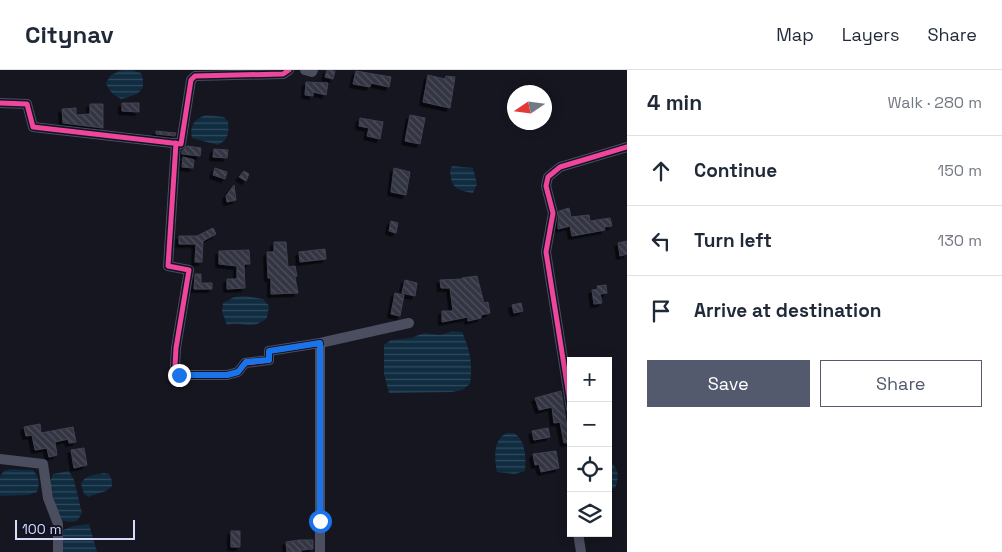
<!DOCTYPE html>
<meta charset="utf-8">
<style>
:root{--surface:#fff;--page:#f6f6f7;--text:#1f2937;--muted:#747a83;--line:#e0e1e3;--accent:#535a6d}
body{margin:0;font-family:"Space Grotesk",sans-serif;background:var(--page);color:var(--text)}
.controls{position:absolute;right:15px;bottom:15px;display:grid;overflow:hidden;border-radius:0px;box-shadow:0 2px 12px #0003}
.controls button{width:45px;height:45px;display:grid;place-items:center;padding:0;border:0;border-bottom:1px solid var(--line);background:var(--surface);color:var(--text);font:25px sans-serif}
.compass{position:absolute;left:507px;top:15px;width:45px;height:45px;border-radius:50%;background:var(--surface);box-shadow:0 2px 12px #0003;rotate:257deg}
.scale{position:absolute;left:15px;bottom:12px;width:120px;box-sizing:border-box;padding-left:5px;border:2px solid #d7dbfc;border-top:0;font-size:14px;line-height:18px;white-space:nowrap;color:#d7dbfc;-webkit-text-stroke:4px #111224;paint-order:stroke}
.stop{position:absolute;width:15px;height:15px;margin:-11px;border:4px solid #1a73e8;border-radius:50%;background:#fff}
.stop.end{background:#1a73e8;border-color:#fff;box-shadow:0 1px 5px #0008}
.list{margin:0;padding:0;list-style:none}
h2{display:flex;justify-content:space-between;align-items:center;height:65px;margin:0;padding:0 20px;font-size:21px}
h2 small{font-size:16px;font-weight:400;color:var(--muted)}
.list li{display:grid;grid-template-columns:32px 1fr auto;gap:15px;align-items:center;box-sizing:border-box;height:70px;padding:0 20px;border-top:1px solid var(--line)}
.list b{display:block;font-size:19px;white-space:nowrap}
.list em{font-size:16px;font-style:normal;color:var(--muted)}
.actions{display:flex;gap:10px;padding:15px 20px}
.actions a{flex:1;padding:11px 0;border:1px solid var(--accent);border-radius:0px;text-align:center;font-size:18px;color:var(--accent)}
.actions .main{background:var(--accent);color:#fff}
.icon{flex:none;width:28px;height:28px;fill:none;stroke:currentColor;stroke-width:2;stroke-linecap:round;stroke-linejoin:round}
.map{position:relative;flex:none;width:627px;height:482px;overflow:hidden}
header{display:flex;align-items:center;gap:30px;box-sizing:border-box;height:70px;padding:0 25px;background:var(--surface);border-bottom:1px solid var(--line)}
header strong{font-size:24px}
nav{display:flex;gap:28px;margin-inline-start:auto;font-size:18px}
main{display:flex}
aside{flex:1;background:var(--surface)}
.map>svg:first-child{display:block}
</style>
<header>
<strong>Citynav</strong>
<nav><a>Map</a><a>Layers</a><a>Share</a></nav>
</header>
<main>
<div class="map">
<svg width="627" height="482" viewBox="0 0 627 482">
<defs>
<pattern id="water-rules" width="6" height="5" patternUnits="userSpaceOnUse" patternTransform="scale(1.25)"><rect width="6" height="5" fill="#102c40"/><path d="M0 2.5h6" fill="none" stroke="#324a5c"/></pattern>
<pattern id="building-back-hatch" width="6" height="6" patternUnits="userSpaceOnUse" patternTransform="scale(1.25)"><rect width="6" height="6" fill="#333442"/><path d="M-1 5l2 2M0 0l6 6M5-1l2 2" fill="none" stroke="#50515e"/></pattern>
<filter id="shadow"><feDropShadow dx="-3.5" dy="3.5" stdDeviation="0" flood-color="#0009"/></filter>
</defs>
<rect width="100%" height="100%" fill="#151620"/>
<!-- water -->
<path fill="url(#water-rules)" d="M 122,0 L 132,0 L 141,3 C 148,22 137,25 121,29 C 113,25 109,21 106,13 L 111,5 Z
M 206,45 L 224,47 L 228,51 C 229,63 229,69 218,75 L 192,68 C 189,55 195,49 206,45 Z
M 452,96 L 473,98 L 477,114 L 473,123 C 456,120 451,118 450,100 Z
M 245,226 L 263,229 L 269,236 L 267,248 C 249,262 244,250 227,255 L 222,242 L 223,233 L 234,227 Z
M 453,261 L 462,262 C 470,279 473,295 470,314 L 462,320 L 452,322 L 389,323 L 384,304 L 384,275 L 391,270 L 411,268 L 424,263 L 440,265 Z
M 508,363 L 514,363 C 526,371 526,387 525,401 L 515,404 L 497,402 C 494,389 493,367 508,363 Z
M 608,393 L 612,393 C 619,401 619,408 615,418 L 608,420 Z
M 10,399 L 33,400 C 39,407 40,413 37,422 L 28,425 L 0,426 L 0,406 L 4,401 Z
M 69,401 L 74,410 L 82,443 L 77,451 L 70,452 L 59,450 L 50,412 L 53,404 Z
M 104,403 L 109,404 L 112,411 L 112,416 L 106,421 L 88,427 L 84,424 L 81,414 C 84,405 95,405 104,403 Z
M 89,454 L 97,482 L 62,482 L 61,461 L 73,456 Z"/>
<!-- building -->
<path fill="url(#building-back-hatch)" stroke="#414153" filter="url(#shadow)" d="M 327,0 L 335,1 L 333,9 L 325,7 Z
M 356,1 L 391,7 L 389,17 L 371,13 L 370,17 L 353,14 Z
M 428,5 L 445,9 L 446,6 L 455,7 L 450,38 L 423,32 Z
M 306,12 L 328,13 L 326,25 L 313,22 L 313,26 L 305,25 Z
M 122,33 L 139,33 L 139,42 L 122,41 Z
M 90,34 L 103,34 L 103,58 L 63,53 L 62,39 L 76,38 L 76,45 L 90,44 Z
M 410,45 L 425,48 L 420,74 L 405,71 Z
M 360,48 L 383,52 L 380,69 L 367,66 L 369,58 L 359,56 Z
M 156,61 L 176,63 L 175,66 L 156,64 Z
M 187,76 L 201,78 L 200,86 L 182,84 L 182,81 Z
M 214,79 L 228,80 L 227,88 L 213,87 Z
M 183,87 L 194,90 L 193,98 L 182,97 Z
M 215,98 L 227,102 L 225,109 L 213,105 Z
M 394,98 L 410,102 L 406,125 L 391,122 Z
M 244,101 L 249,104 L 246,111 L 239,107 Z
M 234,115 L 236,130 L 227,132 L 226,126 Z
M 569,138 L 571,147 L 589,145 L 590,151 L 610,148 L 612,156 L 604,157 L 605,160 L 572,166 L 570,156 L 558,159 L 558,155 L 559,141 Z
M 391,151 L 398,153 L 396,163 L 389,161 Z
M 213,158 L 216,164 L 203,171 L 202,192 L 195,192 L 196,174 L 179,174 L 179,166 L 197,166 Z
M 627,171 L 627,184 L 620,186 L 618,173 Z
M 274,172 L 286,172 L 288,197 L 295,196 L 297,206 L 295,207 L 298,223 L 271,224 L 271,208 L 268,208 L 267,182 L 274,182 Z
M 325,179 L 326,189 L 300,192 L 299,182 Z
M 249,180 L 250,194 L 244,194 L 245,218 L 227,219 L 227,209 L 237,209 L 237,196 L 219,194 L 219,181 Z
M 195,204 L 201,204 L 201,213 L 212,213 L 212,219 L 194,219 Z
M 477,206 L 484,233 L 488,232 L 490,243 L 481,245 L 481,248 L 468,251 L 468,247 L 442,252 L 442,241 L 453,241 L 450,218 L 441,218 L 440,210 L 462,209 L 462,208 Z
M 405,210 L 417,213 L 415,226 L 402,223 Z
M 606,215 L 607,223 L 600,224 L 602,233 L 594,234 L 592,220 L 598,219 L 597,216 Z
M 395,223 L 404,225 L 400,246 L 391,244 Z
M 521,233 L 523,241 L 514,243 L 512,235 Z
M 561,321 L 567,356 L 569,356 L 571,362 L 571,372 L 564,373 L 560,352 L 554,353 L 552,337 L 539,340 L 535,328 Z
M 40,354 L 41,363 L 73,357 L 76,372 L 69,373 L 68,369 L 55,372 L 57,385 L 49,387 L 47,378 L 35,380 L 32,365 L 26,366 L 24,357 Z
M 548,358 L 550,367 L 534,370 L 532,361 Z
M 84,378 L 87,395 L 74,398 L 71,380 Z
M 556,381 L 559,398 L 541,402 L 539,394 L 535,395 L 533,384 Z
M 231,461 L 240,461 L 240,477 L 231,477 Z
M 299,470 L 313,470 L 313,479 L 301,480 L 301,482 L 287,482 L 286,472 Z"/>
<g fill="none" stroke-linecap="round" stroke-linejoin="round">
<!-- minor -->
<path stroke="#4b4e5f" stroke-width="10" d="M 305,0 L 312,2 L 313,0
M 0,33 L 27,34 L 33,57 L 181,74 L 191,10 L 195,6 L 283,4 L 289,0
M 176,73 L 168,196 L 189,200 L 176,278 L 175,296 L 179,305 L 227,305 L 238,302 L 245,293 L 269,290 L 269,281 L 320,273
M 571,339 L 546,182 L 553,143 L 546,116 L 548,107 L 560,97 L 627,77
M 0,389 L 43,394 L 48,428 L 58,454 L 58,482
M 578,463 L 581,482
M 320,482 L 320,273 L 409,253"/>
<defs>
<path id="cycleway" d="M 0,33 L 27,34 L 33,57 L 181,74 L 191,10 L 195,6 L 283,4 L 289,0
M 176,73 L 168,196 L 189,200 L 176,278 L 175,296 L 179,305 L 227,305 L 238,302 L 245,293 L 269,290 L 269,281 L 320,273
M 571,339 L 546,182 L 553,143 L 546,116 L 548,107 L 560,97 L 627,77"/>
</defs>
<!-- cycleway casing -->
<use href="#cycleway" stroke="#111224" stroke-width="8"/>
<!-- cycleway -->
<use href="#cycleway" stroke="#ed469a" stroke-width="5"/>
</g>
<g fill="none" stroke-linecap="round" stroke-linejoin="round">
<!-- route -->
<path stroke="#1a73e8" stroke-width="6" d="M 179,305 L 227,305 L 238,302 L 246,292 L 269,290 L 269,281 L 320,273 L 320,451"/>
</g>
</svg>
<div class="controls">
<button>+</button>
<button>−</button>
<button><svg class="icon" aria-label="locate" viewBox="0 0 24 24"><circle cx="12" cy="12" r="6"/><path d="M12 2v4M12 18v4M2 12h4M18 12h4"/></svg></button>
<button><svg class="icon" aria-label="layers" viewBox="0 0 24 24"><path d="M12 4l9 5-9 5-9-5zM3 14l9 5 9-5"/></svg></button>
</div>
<svg class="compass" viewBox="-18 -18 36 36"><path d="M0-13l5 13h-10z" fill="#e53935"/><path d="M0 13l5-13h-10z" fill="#747a83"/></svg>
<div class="scale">100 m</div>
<div class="stop" style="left:320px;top:451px"></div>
<div class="stop end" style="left:179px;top:305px"></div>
</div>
<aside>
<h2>4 min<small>Walk · 280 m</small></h2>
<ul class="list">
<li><svg class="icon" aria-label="ahead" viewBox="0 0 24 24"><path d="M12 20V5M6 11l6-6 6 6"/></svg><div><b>Continue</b></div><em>150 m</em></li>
<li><svg class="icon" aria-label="left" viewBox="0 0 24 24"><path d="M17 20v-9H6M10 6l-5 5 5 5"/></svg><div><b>Turn left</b></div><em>130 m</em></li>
<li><svg class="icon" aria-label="arrive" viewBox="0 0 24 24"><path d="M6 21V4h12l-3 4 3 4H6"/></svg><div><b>Arrive at destination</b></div></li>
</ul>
<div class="actions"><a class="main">Save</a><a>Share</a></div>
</aside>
</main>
